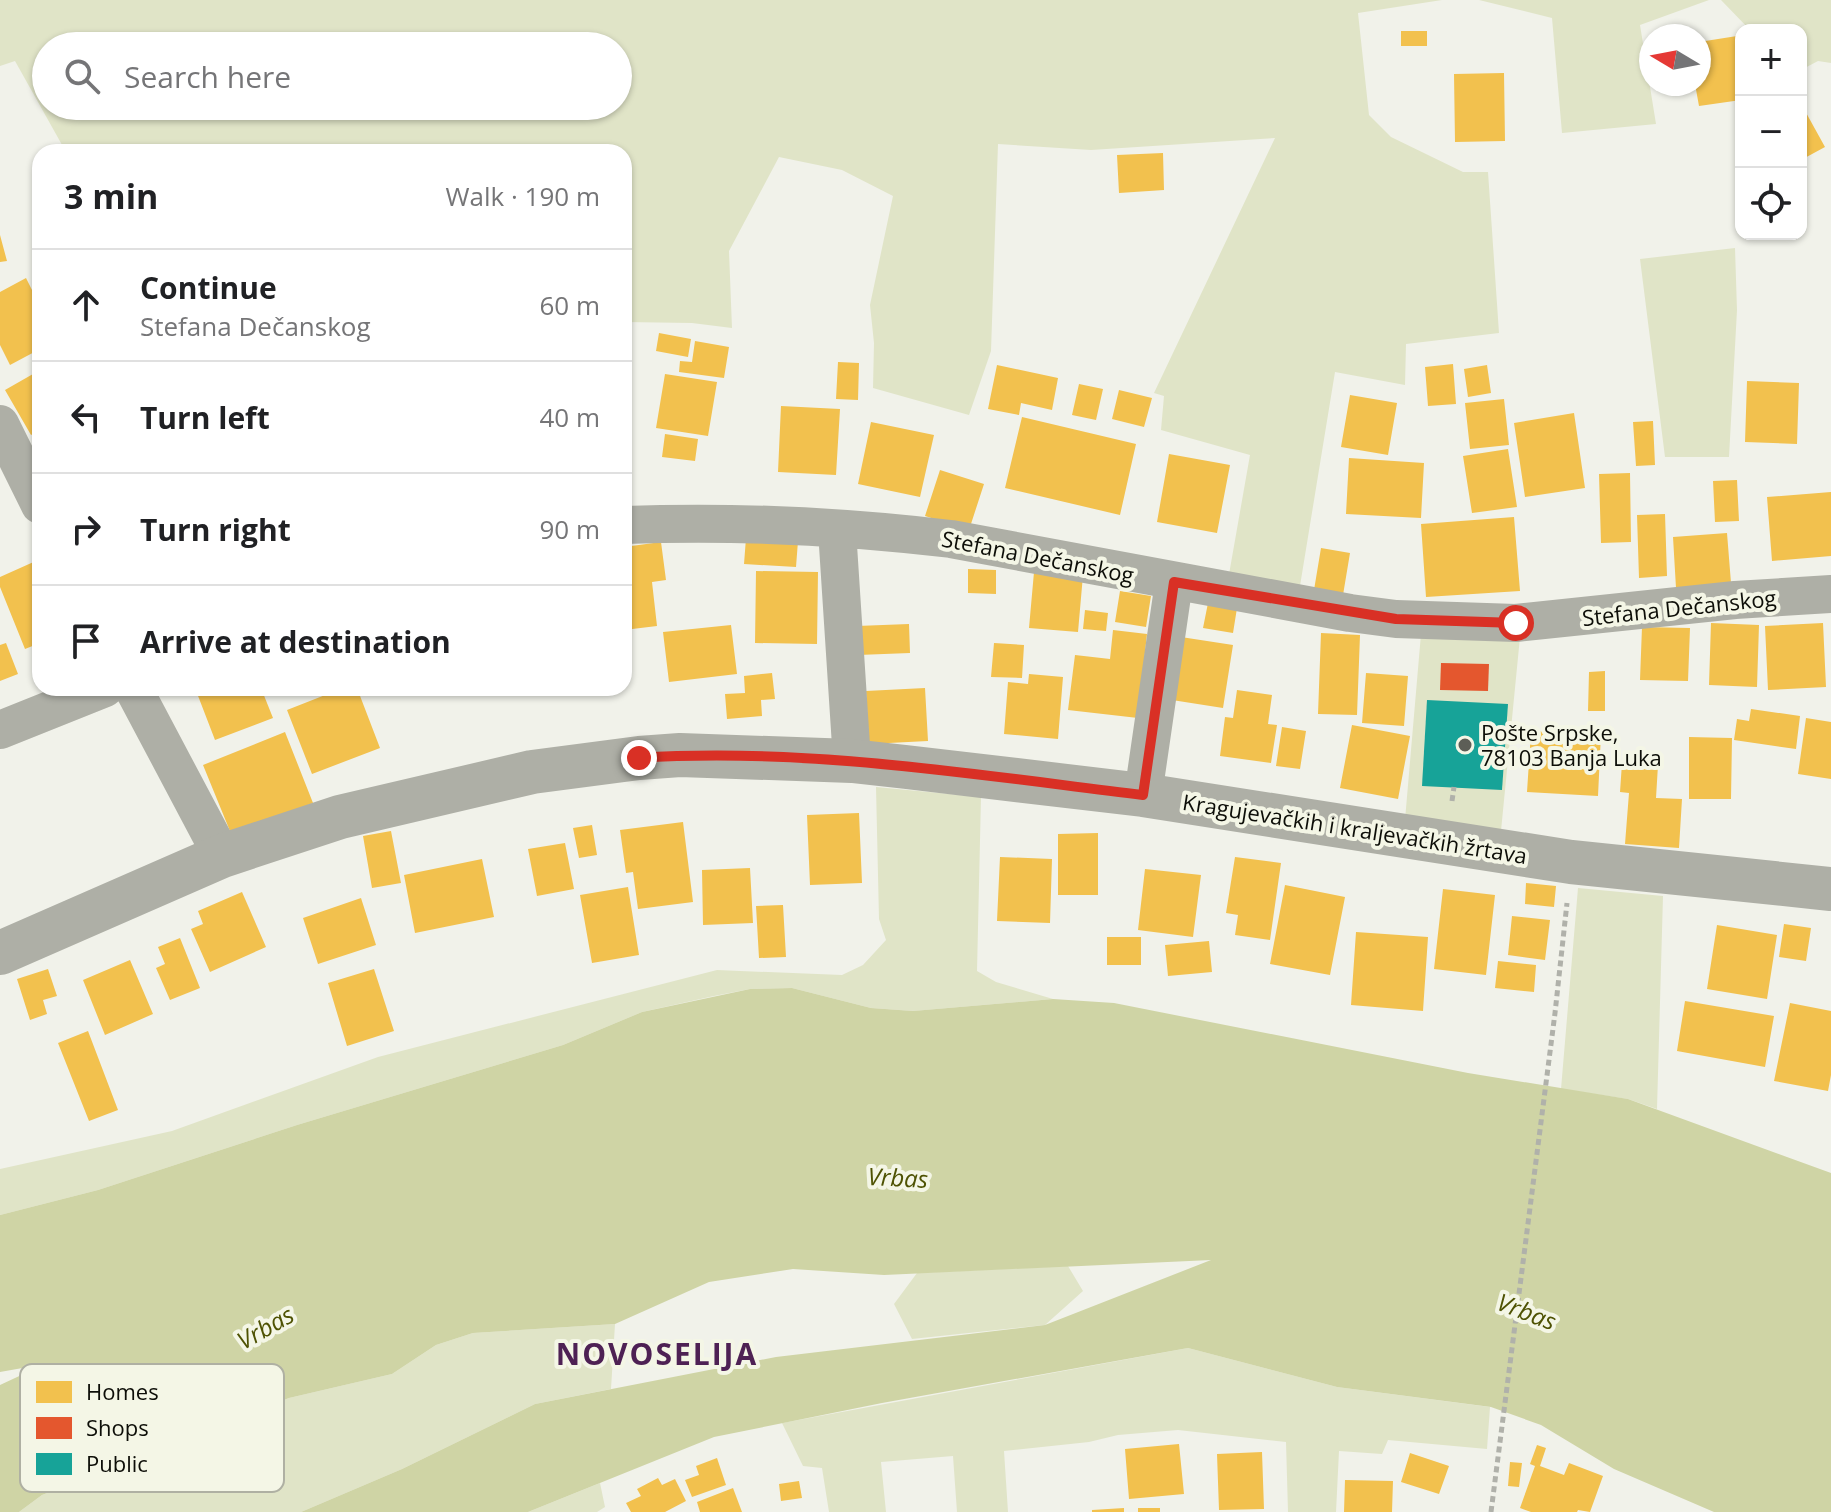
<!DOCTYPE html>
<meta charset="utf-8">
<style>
:root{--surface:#fff;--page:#f6f6f6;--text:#202124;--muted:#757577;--line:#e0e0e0}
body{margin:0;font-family:"Open Sans",sans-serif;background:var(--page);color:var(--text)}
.controls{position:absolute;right:24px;top:24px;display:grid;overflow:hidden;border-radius:16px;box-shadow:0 2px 6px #0004}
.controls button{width:72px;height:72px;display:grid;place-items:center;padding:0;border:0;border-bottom:2px solid var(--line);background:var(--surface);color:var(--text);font:40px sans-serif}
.compass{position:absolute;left:1639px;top:24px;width:72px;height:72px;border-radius:50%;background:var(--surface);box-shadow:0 2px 6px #0004;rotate:280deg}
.stop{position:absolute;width:24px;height:24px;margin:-18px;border:6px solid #d93025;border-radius:50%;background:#fff}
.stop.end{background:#d93025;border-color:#fff;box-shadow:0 2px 8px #0008}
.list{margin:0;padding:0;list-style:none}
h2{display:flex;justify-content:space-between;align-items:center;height:104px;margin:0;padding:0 32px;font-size:34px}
h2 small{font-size:26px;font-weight:400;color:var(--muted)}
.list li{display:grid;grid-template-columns:52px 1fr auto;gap:24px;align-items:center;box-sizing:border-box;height:112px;padding:0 32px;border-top:2px solid var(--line)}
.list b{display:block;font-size:30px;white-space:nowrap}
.list p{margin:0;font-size:26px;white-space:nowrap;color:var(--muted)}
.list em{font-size:26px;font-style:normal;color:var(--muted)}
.icon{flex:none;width:44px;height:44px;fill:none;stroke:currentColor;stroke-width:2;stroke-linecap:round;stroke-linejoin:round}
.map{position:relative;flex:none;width:1831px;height:1512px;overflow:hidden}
.search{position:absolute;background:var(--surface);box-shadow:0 2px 6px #0004;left:32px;top:32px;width:600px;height:88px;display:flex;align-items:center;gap:20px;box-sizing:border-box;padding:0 28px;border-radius:44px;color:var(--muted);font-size:30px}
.panel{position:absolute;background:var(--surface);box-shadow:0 2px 6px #0004;left:32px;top:144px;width:600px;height:552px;border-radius:24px}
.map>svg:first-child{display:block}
</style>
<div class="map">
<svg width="1831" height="1512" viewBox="0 0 1831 1512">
<rect width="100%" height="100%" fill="#f1f2ea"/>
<!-- green -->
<path fill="#e0e4c7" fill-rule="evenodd" d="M 0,0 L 1442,0 L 1358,13 L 1369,115 L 1391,137 L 1463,172 L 1488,172 L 1499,333 L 1406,344 L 1405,385 L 1335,372 L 1299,592 L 1228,580 L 1250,455 L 1161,430 L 1164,396 L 1154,393 L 1275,138 L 1091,150 L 998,144 L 991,351 L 969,415 L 873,388 L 874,343 L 870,305 L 893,196 L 842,170 L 779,157 L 729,251 L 732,328 L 692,323 L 624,322 L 624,152 L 66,152 L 15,61 L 0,66 ZM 46,46 L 618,46 L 618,106 L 46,106 Z
M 1479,0 L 1709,0 L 1640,25 L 1656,124 L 1562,133 L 1552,18 Z
M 1721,0 L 1831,0 L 1831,63 L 1818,61 L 1801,70 L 1801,30 L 1750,30 Z
M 1735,248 L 1737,310 L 1729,457 L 1665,457 L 1640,259 Z
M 1421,634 L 1520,637 L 1501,831 L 1405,820 Z
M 876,787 L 981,797 L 977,971 L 996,982 L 1053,999 L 913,1011 L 871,1008 L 792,988 L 750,989 L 714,996 L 642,1012 L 563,1045 L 297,1125 L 98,1190 L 0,1215 L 0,1169 L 172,1131 L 378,1057 L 717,970 L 842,975 L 863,965 L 886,940 L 879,919 Z
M 1578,888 L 1663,896 L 1657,1109 L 1628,1099 L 1561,1089 Z
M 1068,1266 L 1083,1291 L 1045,1325 L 912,1339 L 894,1304 L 917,1273 Z
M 615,1324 L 611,1389 L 535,1404 L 402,1469 L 301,1512 L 19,1512 L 42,1495 L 289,1398 L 392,1374 L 436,1345 L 473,1333 Z
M 1188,1348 L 1337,1387 L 1490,1407 L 1487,1449 L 1388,1440 L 1382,1454 L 1339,1451 L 1336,1512 L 1288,1512 L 1286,1442 L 1178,1430 L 1118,1435 L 1089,1442 L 1004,1451 L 1008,1512 L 957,1512 L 953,1456 L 881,1462 L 886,1512 L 829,1512 L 822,1468 L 803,1466 L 782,1423 Z
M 600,1483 L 605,1507 L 597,1512 L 528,1512 Z"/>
<!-- water -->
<path fill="#cfd4a5" d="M 792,988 L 871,1008 L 913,1011 L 1053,999 L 1114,1003 L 1468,1073 L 1628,1099 L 1831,1173 L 1831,1512 L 1714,1512 L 1614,1469 L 1541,1425 L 1491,1407 L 1337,1387 L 1188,1348 L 882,1403 L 714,1437 L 528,1512 L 301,1512 L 402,1469 L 535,1404 L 776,1357 L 1045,1325 L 1211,1260 L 884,1275 L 793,1269 L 709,1282 L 615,1324 L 473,1333 L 436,1345 L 392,1374 L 289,1398 L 42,1495 L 19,1512 L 0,1512 L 0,1385 L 45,1364 L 0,1372 L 0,1215 L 98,1190 L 297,1125 L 563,1045 L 642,1012 L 750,989 Z"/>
<!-- homes -->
<path fill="#f2c14e" d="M 1401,31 L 1427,31 L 1427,46 L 1401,46 Z
M 1737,36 L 1741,63 L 1741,100 L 1699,106 L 1695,84 L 1699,84 L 1699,42 Z
M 1504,73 L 1505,141 L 1455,142 L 1454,74 Z
M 1804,109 L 1825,147 L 1801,160 L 1801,110 Z
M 1163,153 L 1164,190 L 1119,193 L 1117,155 Z
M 0,235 L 7,261 L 0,262 Z
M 26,278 L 40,306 L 40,349 L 10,365 L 0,345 L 0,292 Z
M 659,333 L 691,339 L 688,357 L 656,351 Z
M 695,341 L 729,347 L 724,378 L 679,372 L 680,361 L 692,362 Z
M 624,348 L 632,348 L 629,411 L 624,410 Z
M 838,362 L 859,363 L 858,400 L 836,399 Z
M 1453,364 L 1456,404 L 1428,406 L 1425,367 Z
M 997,365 L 1058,378 L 1052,410 L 1021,403 L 1019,415 L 988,409 Z
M 1487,365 L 1491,393 L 1468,397 L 1464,369 Z
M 40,370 L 40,430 L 31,435 L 5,390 Z
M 665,374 L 717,382 L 708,436 L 656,428 Z
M 1747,381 L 1799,383 L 1797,444 L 1745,442 Z
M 1079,384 L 1103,389 L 1096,420 L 1072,415 Z
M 1119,390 L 1152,398 L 1144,427 L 1112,419 Z
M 1350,395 L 1397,403 L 1388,455 L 1341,447 Z
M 1504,399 L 1509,445 L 1470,449 L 1465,403 Z
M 781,406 L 840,409 L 836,475 L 778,472 Z
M 1574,413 L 1585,488 L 1525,497 L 1514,423 Z
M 1022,417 L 1136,444 L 1120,515 L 1005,488 Z
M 1653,421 L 1655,465 L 1636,466 L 1633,422 Z
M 871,422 L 934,435 L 920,497 L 858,484 Z
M 665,434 L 698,439 L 695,461 L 662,457 Z
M 1508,449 L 1517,507 L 1472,513 L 1463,456 Z
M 1169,454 L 1230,465 L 1217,533 L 1157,522 Z
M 1349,458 L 1424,463 L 1421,518 L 1346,514 Z
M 940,470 L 984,484 L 969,530 L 925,516 Z
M 1630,473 L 1631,542 L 1601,543 L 1599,474 Z
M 1737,480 L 1739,521 L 1715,522 L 1713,481 Z
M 1831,492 L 1831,556 L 1772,561 L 1767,497 Z
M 1665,514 L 1667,576 L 1639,578 L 1637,515 Z
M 1514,517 L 1520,591 L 1426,597 L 1421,524 Z
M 1727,533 L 1731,583 L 1676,588 L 1673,537 Z
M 746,538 L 798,541 L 796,567 L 744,564 Z
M 661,542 L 666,580 L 652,582 L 657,626 L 624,630 L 624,547 Z
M 1321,548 L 1350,553 L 1343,595 L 1314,590 Z
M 38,560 L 40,643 L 25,649 L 0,587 L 0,577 Z
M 968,569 L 996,570 L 996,594 L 968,593 Z
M 756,571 L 818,572 L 817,644 L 755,643 Z
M 1034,572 L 1083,575 L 1078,632 L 1029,628 Z
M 1120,591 L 1151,596 L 1146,627 L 1115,622 Z
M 1208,603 L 1237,608 L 1233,633 L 1203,628 Z
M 1085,610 L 1108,613 L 1106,631 L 1083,629 Z
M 1711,623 L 1759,625 L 1757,687 L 1709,685 Z
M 1823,623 L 1826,687 L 1768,690 L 1765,626 Z
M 909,624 L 910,653 L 858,655 L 857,626 Z
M 731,625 L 737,674 L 669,682 L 663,632 Z
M 1642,627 L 1690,628 L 1688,681 L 1640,680 Z
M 1113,630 L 1147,634 L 1138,718 L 1068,710 L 1075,655 L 1110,659 Z
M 1321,633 L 1360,635 L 1357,715 L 1318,714 Z
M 1181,637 L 1233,645 L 1223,708 L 1172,700 Z
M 6,643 L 18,674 L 0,681 L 0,645 Z
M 994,643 L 1024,645 L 1022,678 L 991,677 Z
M 1605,671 L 1605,711 L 1588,711 L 1589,672 Z
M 772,673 L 775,699 L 761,700 L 762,716 L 727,719 L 725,694 L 745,693 L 744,676 Z
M 1366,673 L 1408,676 L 1404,726 L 1362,723 Z
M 1029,674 L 1063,677 L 1058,739 L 1004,734 L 1008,682 L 1028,684 Z
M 195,688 L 261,688 L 273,718 L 215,740 Z
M 343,688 L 357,688 L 380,748 L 312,774 L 287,710 Z
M 925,688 L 928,741 L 869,744 L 866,691 Z
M 1237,690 L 1272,695 L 1268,724 L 1277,725 L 1271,763 L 1220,756 L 1225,717 L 1233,718 Z
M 1751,709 L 1800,716 L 1796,749 L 1734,740 L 1737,719 L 1749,721 Z
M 1806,718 L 1831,722 L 1831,779 L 1798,774 Z
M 1352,725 L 1410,736 L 1398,799 L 1340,788 Z
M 1282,727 L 1306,731 L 1300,769 L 1276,766 Z
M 1531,731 L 1601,734 L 1598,796 L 1527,792 Z
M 285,732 L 313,803 L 232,836 L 203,765 Z
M 1689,737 L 1732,738 L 1731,799 L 1689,799 Z
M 1622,763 L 1658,765 L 1656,798 L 1682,799 L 1679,848 L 1625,844 L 1629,793 L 1620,792 Z
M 859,813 L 862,883 L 810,885 L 807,815 Z
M 683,822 L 693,902 L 638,909 L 633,872 L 626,873 L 620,830 Z
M 592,825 L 597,855 L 579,858 L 573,828 Z
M 391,831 L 401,883 L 372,888 L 363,836 Z
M 1098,833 L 1098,895 L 1058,895 L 1058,834 Z
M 565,843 L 574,889 L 537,896 L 528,849 Z
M 1000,857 L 1052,859 L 1050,923 L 997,921 Z
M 1235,857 L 1281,863 L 1270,940 L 1235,935 L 1238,915 L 1226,913 Z
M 482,859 L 494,917 L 415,933 L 404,875 Z
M 750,868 L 753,923 L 703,925 L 702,870 Z
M 1145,869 L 1201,875 L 1193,937 L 1138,930 Z
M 1526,883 L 1556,886 L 1554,907 L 1525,904 Z
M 1285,885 L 1345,897 L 1330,975 L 1270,964 Z
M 628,887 L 639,955 L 592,963 L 580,895 Z
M 1443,889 L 1495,895 L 1486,975 L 1434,969 Z
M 242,892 L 266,947 L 210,972 L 191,929 L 203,924 L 198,911 Z
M 361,898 L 376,945 L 318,964 L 303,918 Z
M 783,905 L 786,957 L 759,958 L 756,906 Z
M 1512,916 L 1550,920 L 1545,960 L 1508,955 Z
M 1784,924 L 1811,928 L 1806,961 L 1779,957 Z
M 1717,925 L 1777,935 L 1767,999 L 1707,989 Z
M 1356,932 L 1428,937 L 1423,1011 L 1351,1005 Z
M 1107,937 L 1141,937 L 1141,965 L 1107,965 Z
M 180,938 L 200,988 L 170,1000 L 156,968 L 165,964 L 158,947 Z
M 1209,941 L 1212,972 L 1168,976 L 1165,945 Z
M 130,960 L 153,1014 L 105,1035 L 83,980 Z
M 1498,961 L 1536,965 L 1534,992 L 1495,988 Z
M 48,969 L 57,996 L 43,1000 L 47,1014 L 30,1020 L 17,979 Z
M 374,969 L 394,1031 L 347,1046 L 328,983 Z
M 1685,1001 L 1774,1016 L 1765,1067 L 1677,1051 Z
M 1790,1003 L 1831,1011 L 1831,1075 L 1828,1091 L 1774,1081 Z
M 88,1031 L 118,1110 L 89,1121 L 58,1043 Z
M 1179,1444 L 1184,1494 L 1129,1499 L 1125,1449 Z
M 1537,1445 L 1546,1448 L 1540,1466 L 1564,1475 L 1569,1463 L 1603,1476 L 1590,1512 L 1578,1510 L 1577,1512 L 1531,1512 L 1520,1508 L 1535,1466 L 1530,1464 Z
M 1262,1452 L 1264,1509 L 1219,1510 L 1217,1454 Z
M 1410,1453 L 1449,1466 L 1439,1494 L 1401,1482 Z
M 717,1458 L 726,1485 L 692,1497 L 685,1480 L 699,1475 L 696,1466 Z
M 1510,1462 L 1522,1463 L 1519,1487 L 1508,1486 Z
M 658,1478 L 662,1485 L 675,1479 L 686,1501 L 665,1512 L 631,1512 L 626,1503 L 641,1496 L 637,1489 Z
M 1345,1480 L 1393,1481 L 1392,1512 L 1344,1512 Z
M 799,1481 L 802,1498 L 781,1501 L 779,1484 Z
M 733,1488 L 742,1512 L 700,1512 L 697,1502 Z
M 1124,1508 L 1124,1512 L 1092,1512 L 1092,1510 Z
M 1138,1508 L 1160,1508 L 1160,1512 L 1138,1512 Z"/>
<!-- shops -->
<path fill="#e4572e" d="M 1441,663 L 1489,664 L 1488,691 L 1440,690 Z"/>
<!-- public -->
<path fill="#17a398" d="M 1427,700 L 1508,704 L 1502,790 L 1422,786 Z"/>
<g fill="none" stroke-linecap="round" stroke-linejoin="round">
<!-- path -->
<path stroke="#b0b1aa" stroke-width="5" stroke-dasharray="6 4" stroke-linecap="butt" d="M 1452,801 L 1454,787
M 1491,1512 L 1555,1013 L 1567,903"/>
<!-- minor -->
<path stroke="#aeafa6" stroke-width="38" d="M 0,424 L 40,505
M 624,525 C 733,521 843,526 951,539 L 1350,613 L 1396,619 L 1516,623 L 1735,600 L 1831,594
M 837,530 L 852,761
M 133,688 L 222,856
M 0,730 L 105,688
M 1143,795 L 1174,582"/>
<!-- tertiary -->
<path stroke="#aeafa6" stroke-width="44" d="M 0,953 L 222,856 L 340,817 L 532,772 L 639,758 L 680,755 L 852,761 L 906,767 L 1143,795 L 1571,862 L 1831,889"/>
</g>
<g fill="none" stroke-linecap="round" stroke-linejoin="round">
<!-- route -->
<path stroke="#d93025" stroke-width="10" d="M 639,758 C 807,747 977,775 1143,795 L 1174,582 L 1396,619 L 1516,623"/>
</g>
<!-- markers -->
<circle fill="#5d5e57" stroke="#f4f6e6" stroke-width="3" cx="1465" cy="745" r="8"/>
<g text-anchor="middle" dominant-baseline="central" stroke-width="8" stroke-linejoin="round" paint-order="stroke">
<!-- street labels -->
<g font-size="22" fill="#0d0e08" stroke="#f4f6e6">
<text transform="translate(1038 556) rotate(11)">Stefana Dečanskog</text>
<text transform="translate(1679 607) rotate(-6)">Stefana Dečanskog</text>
<text transform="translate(1355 828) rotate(9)">Kragujevačkih i kraljevačkih žrtava</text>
</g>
<!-- poi labels -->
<g font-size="22" fill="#0d0e08" stroke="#f4f6e6" text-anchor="start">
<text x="1481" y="732">Pošte Srpske,<tspan x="1481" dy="25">78103 Banja Luka</tspan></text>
</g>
<!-- water labels -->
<g font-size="24" font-style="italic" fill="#4e5203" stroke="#f4f6e6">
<text transform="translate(898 1177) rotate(3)">Vrbas</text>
<text transform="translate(1527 1311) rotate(21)">Vrbas</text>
<text transform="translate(265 1327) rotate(-30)">Vrbas</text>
</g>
<!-- district labels -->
<g font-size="30" font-weight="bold" letter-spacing="2" fill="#4e2154" stroke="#f4f6e6">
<text x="657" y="1353">NOVOSELIJA</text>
</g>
</g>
<!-- legend -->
<rect x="20" y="1364" width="264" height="128" rx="12" fill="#f4f6e6" stroke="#afb0a3" stroke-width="2"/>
<rect x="36" y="1381" width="36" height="22" fill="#f2c14e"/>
<rect x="36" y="1417" width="36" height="22" fill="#e4572e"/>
<rect x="36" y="1453" width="36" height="22" fill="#17a398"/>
<g font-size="22" fill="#0d0e08">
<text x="86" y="1400">Homes</text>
<text x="86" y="1436">Shops</text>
<text x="86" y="1472">Public</text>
</g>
</svg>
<div class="controls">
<button>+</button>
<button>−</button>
<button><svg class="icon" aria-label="locate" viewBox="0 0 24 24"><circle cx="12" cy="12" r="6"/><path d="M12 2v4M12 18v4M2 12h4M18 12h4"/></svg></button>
</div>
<svg class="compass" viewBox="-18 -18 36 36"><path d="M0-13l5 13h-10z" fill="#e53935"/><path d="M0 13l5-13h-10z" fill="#757577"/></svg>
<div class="stop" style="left:1516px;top:623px"></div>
<div class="stop end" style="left:639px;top:758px"></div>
<div class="search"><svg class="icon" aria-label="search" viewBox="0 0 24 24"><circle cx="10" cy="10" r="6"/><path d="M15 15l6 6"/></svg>Search here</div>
<section class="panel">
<h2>3 min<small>Walk · 190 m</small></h2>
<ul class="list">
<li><svg class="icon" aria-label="ahead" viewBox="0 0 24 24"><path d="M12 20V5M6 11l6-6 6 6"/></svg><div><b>Continue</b><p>Stefana Dečanskog</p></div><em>60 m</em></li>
<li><svg class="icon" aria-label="left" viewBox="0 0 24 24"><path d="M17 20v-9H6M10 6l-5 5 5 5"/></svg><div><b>Turn left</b></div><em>40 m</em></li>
<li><svg class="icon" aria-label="right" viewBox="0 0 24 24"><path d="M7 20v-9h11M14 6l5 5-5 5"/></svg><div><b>Turn right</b></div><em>90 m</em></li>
<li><svg class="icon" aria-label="arrive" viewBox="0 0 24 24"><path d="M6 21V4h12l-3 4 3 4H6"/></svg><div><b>Arrive at destination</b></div></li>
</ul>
</section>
</div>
